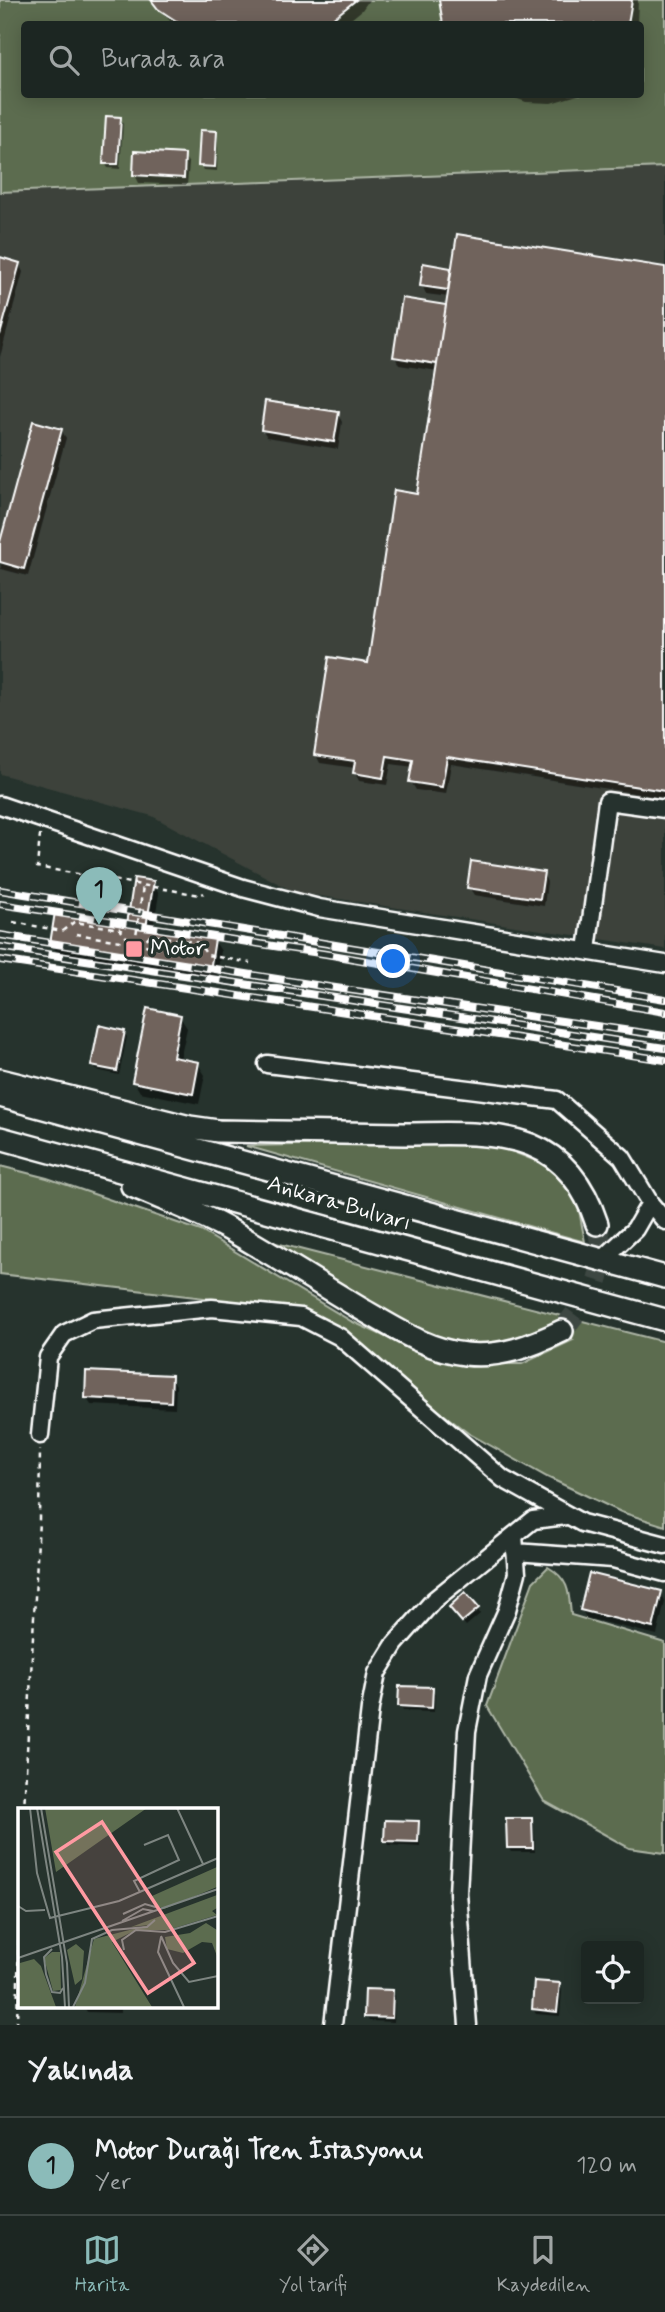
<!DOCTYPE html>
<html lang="tr">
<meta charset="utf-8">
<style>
:root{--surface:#1c2622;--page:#29322f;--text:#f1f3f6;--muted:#a0a5a5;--line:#3a4340;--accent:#8bbbb9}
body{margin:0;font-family:Mynerve,sans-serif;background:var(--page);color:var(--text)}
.controls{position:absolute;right:21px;bottom:21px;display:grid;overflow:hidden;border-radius:7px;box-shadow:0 4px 18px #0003}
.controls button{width:63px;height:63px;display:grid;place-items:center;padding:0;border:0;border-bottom:2px solid var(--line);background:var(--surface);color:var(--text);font:35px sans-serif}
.you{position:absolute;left:394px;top:962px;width:24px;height:24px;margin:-18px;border:5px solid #fff;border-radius:50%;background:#1a73e8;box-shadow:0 0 0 10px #1a73e833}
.badge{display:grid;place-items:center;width:46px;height:46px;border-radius:50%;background:var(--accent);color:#111;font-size:23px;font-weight:700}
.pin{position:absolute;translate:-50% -58px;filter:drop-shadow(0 2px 4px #0008)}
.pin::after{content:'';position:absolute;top:37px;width:24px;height:21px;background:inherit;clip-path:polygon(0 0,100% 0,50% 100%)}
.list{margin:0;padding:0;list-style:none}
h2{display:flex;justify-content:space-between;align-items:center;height:91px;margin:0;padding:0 28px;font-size:30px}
h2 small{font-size:23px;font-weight:400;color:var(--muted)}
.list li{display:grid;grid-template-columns:46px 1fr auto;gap:21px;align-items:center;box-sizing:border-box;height:98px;padding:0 28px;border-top:2px solid var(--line)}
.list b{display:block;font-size:26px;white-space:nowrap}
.list p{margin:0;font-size:23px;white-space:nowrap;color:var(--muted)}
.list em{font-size:23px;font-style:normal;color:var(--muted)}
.icon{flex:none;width:38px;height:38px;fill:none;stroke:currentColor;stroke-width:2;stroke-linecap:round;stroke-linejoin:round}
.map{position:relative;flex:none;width:665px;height:2025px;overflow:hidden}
.search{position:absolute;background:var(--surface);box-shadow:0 4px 18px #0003;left:21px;right:21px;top:21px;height:77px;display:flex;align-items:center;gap:18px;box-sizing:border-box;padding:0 24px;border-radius:7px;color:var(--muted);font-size:26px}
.sheet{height:189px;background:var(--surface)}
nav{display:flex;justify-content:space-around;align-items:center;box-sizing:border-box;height:98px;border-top:2px solid var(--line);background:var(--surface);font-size:19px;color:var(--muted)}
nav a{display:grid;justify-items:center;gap:4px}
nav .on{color:var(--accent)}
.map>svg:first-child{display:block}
</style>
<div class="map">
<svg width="665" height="2025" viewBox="0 0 665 2025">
<rect width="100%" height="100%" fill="#26332d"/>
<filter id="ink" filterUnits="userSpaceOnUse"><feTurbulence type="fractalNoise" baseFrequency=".0143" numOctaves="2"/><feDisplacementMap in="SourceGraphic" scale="14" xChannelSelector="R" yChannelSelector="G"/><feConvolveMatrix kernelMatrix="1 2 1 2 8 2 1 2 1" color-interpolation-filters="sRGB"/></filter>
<g filter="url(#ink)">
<!-- built -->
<path fill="#3c423b" d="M 665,167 L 665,949 L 294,892 L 152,816 L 0,774 L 0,192 Z"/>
<!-- green -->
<path fill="#5c6c4f" stroke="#aeb6a7" stroke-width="2" fill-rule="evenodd" d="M 0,0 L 665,0 L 665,167 L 0,192 ZM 24,24 L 640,24 L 640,94 L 24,94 Z
M 392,1143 L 496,1145 L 541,1163 L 565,1180 L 576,1194 L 585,1242 L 246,1146 Z
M 0,1166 L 47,1178 L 201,1231 L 351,1321 L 432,1358 L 478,1364 L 522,1364 L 573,1340 L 554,1326 L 499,1343 L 460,1344 L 423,1331 L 359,1298 L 268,1241 L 665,1342 L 665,1526 L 621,1512 L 547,1477 L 468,1433 L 306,1310 L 0,1274 Z
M 548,1567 C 569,1579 569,1592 571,1615 L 665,1643 L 665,1853 L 629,1848 L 544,1801 L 487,1706 L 533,1582 Z"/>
<!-- shadow -->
<path fill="#0007" d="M 150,0 L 369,0 L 362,10 L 345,24 L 173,24 Z
M 441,0 L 638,0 L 637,24 L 445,24 Z
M 504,94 L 581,94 L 551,103 L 526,102 Z
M 120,119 L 123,124 L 120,169 L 108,168 L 105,163 Z
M 216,133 L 218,138 L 217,171 L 203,170 L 200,165 Z
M 184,156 L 189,164 L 187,185 L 139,183 L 135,175 Z
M 0,259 L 19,264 L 23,272 L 0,357 Z
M 425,265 L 453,270 L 665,268 L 665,798 L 451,764 L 446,794 L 416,790 L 411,782 L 414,767 L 391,764 L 387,785 L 359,781 L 355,773 L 355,768 L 320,763 L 316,755 L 369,665 L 419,496 L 438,371 L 399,365 L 395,357 L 403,300 L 447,307 L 449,297 L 426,294 L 422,285 Z
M 338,414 L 342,422 L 338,449 L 267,437 L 262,429 Z
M 61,430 L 66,438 L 28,576 L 1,569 L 0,548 Z
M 543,874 L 547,882 L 544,906 L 474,895 L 469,887 Z
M 152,883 L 159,894 L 153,930 L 214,940 L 221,951 L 216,981 L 58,955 L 52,944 L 128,926 Z
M 180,1017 L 187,1028 L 180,1060 L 198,1064 L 205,1075 L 199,1104 L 140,1092 L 134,1082 Z
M 124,1032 L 127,1037 L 119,1075 L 96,1070 L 93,1065 Z
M 171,1377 L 176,1385 L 175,1409 L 91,1405 L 86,1397 Z
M 661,1592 L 665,1602 L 657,1635 L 586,1618 L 582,1610 Z
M 478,1609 L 480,1614 L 466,1626 L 454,1612 Z
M 432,1688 L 435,1694 L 434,1712 L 403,1711 L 400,1706 Z
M 531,1819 L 534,1824 L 535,1852 L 511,1852 L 508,1847 Z
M 417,1823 L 420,1828 L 420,1847 L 389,1845 L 386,1840 Z
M 559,1985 L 562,1990 L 560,2016 L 536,2014 L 533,2009 Z
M 392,1991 L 395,1996 L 394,2022 L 369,2021 L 366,2016 Z
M 84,2006 L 121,2006 L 121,2013 L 87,2012 Z"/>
<!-- building -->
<path fill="#70645c" stroke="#fff" stroke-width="2" d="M 151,0 L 356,0 L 326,24 L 181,24 L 158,9 Z
M 439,0 L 632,0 L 628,24 L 443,24 Z
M 106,116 L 121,117 L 118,164 L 103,164 Z
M 200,130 L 217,131 L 215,167 L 198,166 Z
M 134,151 L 185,154 L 184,178 L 133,175 Z
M 457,234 L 665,267 L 665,791 L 447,757 L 442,787 L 409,782 L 413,760 L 387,756 L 383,778 L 353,773 L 355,761 L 314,755 L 329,657 L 368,663 L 394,490 L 417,494 Z
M 0,257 L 20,263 L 0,335 Z
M 423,263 L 451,268 L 448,290 L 420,286 Z
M 402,298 L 446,305 L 437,364 L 393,357 Z
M 265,401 L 339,412 L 334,442 L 261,430 Z
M 33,421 L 62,429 L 24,569 L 0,562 L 0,542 Z
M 471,861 L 544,872 L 540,899 L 467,888 Z
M 134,878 L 154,881 L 146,927 L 215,939 L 210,971 L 50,944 L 55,912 L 127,924 Z
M 147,1008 L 181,1015 L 173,1057 L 199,1062 L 193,1094 L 132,1082 Z
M 99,1025 L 125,1031 L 117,1071 L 91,1066 Z
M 86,1371 L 172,1375 L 171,1402 L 85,1398 Z
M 589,1573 L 662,1591 L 653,1628 L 580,1610 Z
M 465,1592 L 479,1608 L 462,1622 L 449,1607 Z
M 399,1686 L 433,1687 L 432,1708 L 398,1706 Z
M 506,1818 L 532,1818 L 533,1848 L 507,1848 Z
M 385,1820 L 419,1821 L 418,1842 L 384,1841 Z
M 534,1981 L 560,1983 L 557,2012 L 532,2009 Z
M 365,1989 L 393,1990 L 392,2018 L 364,2017 Z"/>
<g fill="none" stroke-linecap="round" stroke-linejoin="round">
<!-- major-tunnel -->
<path stroke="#3c4742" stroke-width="21" stroke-dasharray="21 10" stroke-linecap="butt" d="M 562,1331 L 595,1288 L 604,1259 L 597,1224"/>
<defs>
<path id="minor" d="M 0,805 L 243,888 L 319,908 L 665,964
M 587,950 L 607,801 L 665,809
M 267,1064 L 557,1100 L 622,1157 L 650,1203 L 665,1221
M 602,1260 L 635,1229 L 650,1203
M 40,1435 L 48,1357 L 64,1334 L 93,1320 L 212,1308 L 301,1317 L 340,1337 L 503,1479 L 582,1523 L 665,1545
M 515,1552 L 613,1559 L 665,1573
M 333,2025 L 370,1709 L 377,1673 L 395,1644 L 434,1600 L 533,1520 L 566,1516
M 468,2025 L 458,1893 L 467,1731 L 478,1675 L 507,1610 L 517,1573 L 514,1536"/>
<path id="major" d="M 0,1080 L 190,1127 L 218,1131 C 280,1132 342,1133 404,1134 C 445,1134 492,1130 531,1145 C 566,1159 586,1190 597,1224
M 0,1096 L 665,1277
M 0,1138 L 665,1320
M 132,1186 C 164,1200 199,1212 230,1230 C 274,1255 318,1283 363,1310 C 395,1328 427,1350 465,1354 C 500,1358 531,1346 562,1331"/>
</defs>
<!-- minor casing -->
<use href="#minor" stroke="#fff" stroke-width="21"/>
<!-- major casing -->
<use href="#major" stroke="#fff" stroke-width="26"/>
<!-- path -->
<path stroke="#fff" stroke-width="2.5" stroke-dasharray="5 5" stroke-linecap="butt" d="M 40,835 L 37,867 L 200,895 L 204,893
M 13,922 L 62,931 L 74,922 L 120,929 L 131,943
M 76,934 L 195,953
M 138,944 L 152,935 L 199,943 L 207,955 L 250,963
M 24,1810 L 39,1520 L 40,1449
M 17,2025 L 19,1936"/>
<!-- minor -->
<use href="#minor" stroke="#26332d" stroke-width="16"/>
<!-- major -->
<use href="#major" stroke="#26332d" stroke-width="21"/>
<defs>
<path id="rail" d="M 0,890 L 665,999
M 0,904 L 326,954 L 665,1012
M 0,935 L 322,986 L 665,1036
M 0,947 L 665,1048
M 0,960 L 665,1060"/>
</defs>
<!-- rail casing -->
<use href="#rail" stroke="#fff" stroke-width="8"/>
<!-- rail -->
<use href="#rail" stroke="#26332d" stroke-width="5" stroke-dasharray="16" stroke-linecap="butt"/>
<!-- path-bridge -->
<path stroke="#fff" stroke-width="2.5" stroke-dasharray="5 5" stroke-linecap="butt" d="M 135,943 L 143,886"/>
</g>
</g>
<!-- markers -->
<rect fill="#ff9aa2" stroke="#26332d" stroke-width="2.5" x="125" y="940" width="18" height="18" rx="3.5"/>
<g text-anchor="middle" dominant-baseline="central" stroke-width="7" stroke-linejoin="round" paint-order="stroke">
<!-- poi labels -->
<g font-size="23" fill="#fff" stroke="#26332d" text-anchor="start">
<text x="150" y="949">Motor</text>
</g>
<!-- street labels -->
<g font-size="23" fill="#fff" stroke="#26332d">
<text transform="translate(339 1204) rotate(16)">Ankara Bulvarı</text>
</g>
</g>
<!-- overview -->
<g transform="translate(18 1808)">
<rect width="200" height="200" fill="#26332d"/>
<path d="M 27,0 L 129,0 L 38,64 ZM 199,59 L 199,79 L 146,101 L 139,98 L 134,88 ZM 199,87 L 199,100 L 194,103 L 199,107 L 150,122 L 118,122 L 94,134 L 134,199 L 57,199 L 76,131 L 131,117 L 113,119 ZM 188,115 L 199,122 L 199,148 L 194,135 L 184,134 L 165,145 L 149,141 L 147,129 L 172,125 ZM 58,136 L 66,143 L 64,171 L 57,177 L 49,142 ZM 34,144 L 42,144 L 43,182 L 35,183 L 26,150 ZM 16,151 L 23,158 L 38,199 L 0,199 L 2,155 Z" fill="#5c6c4f"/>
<path fill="none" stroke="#7d8581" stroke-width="2" d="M 12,0 L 19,65 L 32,110 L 101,93 L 200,50M 19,0 L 44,149 L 47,199M 23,0 L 49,155 L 51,199M 159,0 L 185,56M 122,84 L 116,73 L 161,52 L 150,27 L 126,37M 0,98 L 8,103 L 27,102M 105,106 L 127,96 L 141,100M 104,113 L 125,101 L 135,103M 143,128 L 155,155 L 171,174 L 200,168M 143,129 L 140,144 L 166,199M 34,141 L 26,149 L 28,166 L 34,184 L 42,185 L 45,180M 106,142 L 104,132 L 118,122 L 147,124 L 200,108M 0,150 L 200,81M 55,199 L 67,175 L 74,131 L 94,122 L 129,119 L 137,112"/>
<path fill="#ff9aa2" fill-opacity="0.15" stroke="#ff9aa2" stroke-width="3.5" d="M 84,14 L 176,155 L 130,185 L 38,44 Z"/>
<rect width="200" height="200" fill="none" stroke="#fff" stroke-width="3.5"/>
</g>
</svg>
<div class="controls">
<button><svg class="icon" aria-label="locate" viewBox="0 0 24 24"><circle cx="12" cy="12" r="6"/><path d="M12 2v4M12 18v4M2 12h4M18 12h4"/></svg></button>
</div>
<div class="you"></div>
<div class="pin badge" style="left:99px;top:925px">1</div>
<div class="search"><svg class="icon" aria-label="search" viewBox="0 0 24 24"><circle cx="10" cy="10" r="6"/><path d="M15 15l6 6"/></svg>Burada ara</div>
</div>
<section class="sheet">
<h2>Yakında<small></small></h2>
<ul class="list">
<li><span class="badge">1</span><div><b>Motor Durağı Tren İstasyonu</b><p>Yer</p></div><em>120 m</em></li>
</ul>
</section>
<nav>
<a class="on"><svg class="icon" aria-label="map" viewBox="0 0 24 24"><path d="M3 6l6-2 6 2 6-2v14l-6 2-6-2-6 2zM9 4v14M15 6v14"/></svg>Harita</a>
<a><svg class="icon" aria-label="directions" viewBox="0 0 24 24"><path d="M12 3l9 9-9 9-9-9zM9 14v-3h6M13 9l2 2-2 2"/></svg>Yol tarifi</a>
<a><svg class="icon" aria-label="saved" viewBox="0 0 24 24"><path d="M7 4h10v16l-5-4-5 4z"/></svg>Kaydedilen</a>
</nav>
